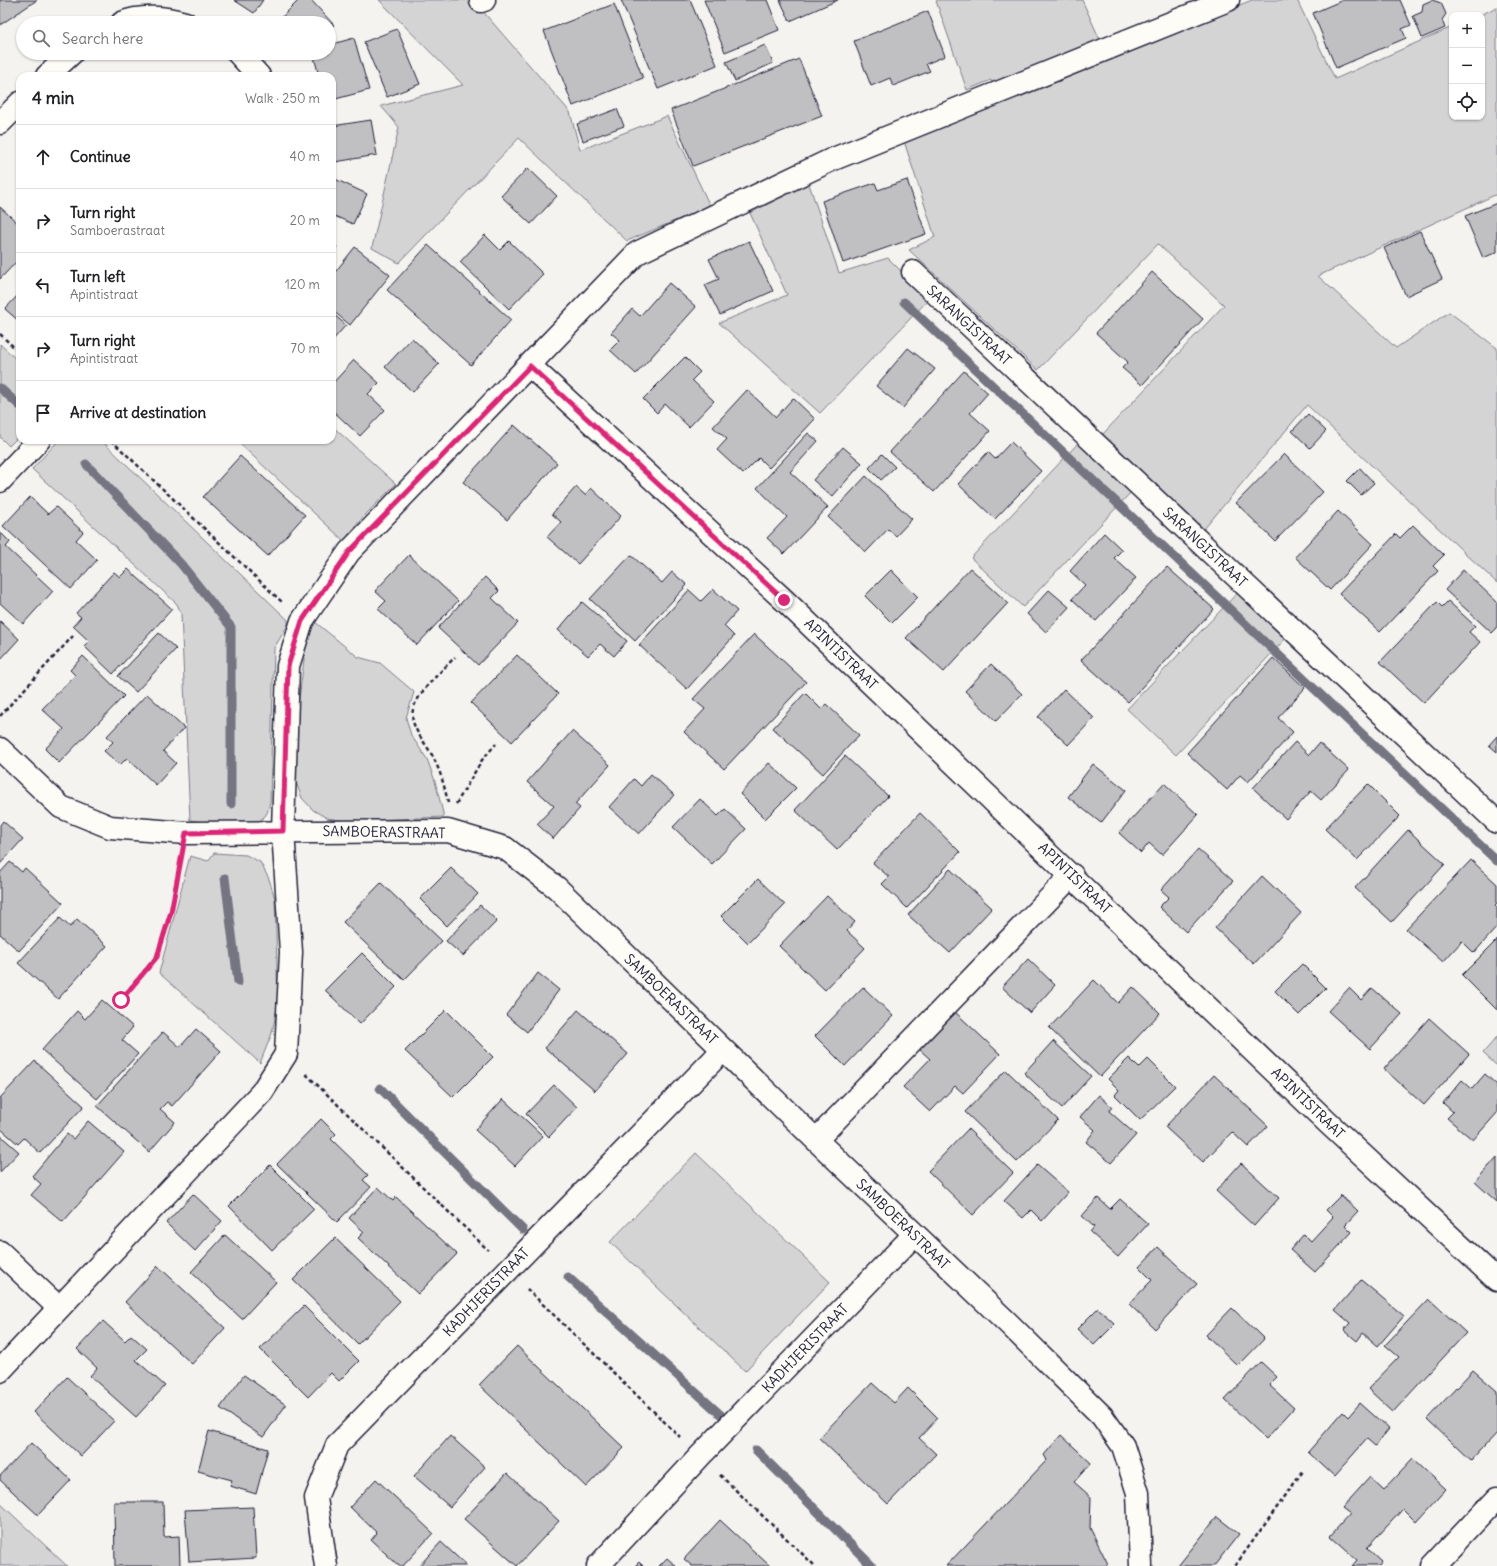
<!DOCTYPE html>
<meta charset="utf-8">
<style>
:root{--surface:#fff;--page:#f6f6f6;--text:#202124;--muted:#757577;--line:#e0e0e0}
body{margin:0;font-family:Delius,sans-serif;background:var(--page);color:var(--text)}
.controls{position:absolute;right:12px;top:12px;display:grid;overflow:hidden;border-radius:8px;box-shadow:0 1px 3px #0004}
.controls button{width:36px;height:36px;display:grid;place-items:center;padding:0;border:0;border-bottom:1px solid var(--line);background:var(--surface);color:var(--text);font:20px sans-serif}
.stop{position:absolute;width:12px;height:12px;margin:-9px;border:3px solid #db2777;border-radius:50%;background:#fff}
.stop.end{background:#db2777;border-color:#fff;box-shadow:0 1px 4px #0008}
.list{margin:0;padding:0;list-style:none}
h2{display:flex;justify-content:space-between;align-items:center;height:52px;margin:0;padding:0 16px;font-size:17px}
h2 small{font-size:13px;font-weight:400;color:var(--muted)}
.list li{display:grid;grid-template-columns:26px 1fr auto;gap:12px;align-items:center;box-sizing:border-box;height:64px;padding:0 16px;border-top:1px solid var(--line)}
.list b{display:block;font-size:15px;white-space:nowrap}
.list p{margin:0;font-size:13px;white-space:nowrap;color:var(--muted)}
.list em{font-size:13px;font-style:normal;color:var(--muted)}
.icon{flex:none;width:22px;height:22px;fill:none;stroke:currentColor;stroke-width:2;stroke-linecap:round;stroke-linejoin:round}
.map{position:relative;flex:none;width:1497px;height:1566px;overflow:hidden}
.search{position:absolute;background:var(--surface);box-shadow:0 1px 3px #0004;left:16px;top:16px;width:320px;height:44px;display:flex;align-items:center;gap:10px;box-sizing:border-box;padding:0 14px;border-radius:22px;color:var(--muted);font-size:15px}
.panel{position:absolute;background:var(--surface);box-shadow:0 1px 3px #0004;left:16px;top:72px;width:320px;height:372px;border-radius:12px}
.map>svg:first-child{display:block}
</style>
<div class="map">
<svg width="1497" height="1566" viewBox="0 0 1497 1566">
<rect width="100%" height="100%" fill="#f4f3ef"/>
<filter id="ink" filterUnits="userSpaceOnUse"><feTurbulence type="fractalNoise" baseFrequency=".025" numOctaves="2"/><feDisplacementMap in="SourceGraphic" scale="8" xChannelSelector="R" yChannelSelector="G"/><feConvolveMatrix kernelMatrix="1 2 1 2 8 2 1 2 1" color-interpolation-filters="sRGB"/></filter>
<g filter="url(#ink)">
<!-- green -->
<path fill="#d5d4d5" stroke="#7c7b88" d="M 379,0 L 473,0 L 570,112 L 580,150 L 667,116 L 710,206 L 627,241 L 519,138 L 399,263 L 372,248 L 399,127 L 381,106 L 463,85 Z
M 938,0 L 1082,0 L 1101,42 L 993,85 L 991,80 L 967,90 L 936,1 Z
M 1252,0 L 1297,0 L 1335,79 L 1452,27 L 1452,117 L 1482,117 L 1482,15 L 1480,15 L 1497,7 L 1497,194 L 1318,276 L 1396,348 L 1449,312 L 1497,348 L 1497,583 L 1307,405 L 1204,529 L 1102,435 L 1224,305 L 1158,244 L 1038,370 L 909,250 L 935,237 L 904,141 Z
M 809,184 L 839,273 L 888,258 L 929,299 L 820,413 L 719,323 L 787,295 L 750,213 Z
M 0,344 L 20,363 L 20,435 L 9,446 L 0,437 Z
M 332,426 L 396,484 L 363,517 L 344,541 L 239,443 L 241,440 L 332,440 Z
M 59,440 L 101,440 L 288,620 L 288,625 L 274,648 L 270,802 C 269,806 268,813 265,816 C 250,833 210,822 190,820 L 181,613 L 177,604 L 32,469 Z
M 1081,440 L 1133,490 L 1023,607 L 971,558 Z
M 1240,590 L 1288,636 L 1176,755 L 1127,709 Z
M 315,622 L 358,657 L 380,663 L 414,692 L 406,718 L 411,735 L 427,759 L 435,781 L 444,817 L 346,821 L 327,818 L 313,810 L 302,798 L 294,777 L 299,699 L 307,636 Z
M 214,853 L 246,855 L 260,862 L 269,879 L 275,899 L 278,1003 L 272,1033 L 260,1063 L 159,973 L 190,856 L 208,861 Z
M 1497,1037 L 1497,1066 L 1483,1053 Z
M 696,1153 L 830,1282 L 745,1371 L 610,1242 Z
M 0,1503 L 67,1566 L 0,1566 Z"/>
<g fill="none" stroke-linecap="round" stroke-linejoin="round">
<!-- stream -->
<path stroke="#757582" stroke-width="9" d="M 904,302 L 1497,861
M 0,388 L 20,406
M 86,464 L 181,564 L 231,627 L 231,804
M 225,878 L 238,982
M 380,1088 L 523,1230
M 568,1277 L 721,1415
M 756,1450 L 872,1566"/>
</g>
<!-- building -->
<path fill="#c0bfc2" stroke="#22223b" d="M 0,0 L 37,0 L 0,25 Z
M 234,0 L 263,0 L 254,13 Z
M 299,0 L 311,0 L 334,25 L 329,29 L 329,23 L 276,23 Z
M 621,0 L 690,0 L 717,65 L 658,89 Z
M 704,0 L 767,0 L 779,30 L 725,52 Z
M 780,0 L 838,0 L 790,21 Z
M 1343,0 L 1400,0 L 1411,25 L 1402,29 L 1406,38 L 1336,68 L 1313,13 Z
M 1432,0 L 1441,3 L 1446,14 L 1442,20 L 1445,28 L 1422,38 L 1413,16 L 1422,12 L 1423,4 Z
M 614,4 L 643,78 L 573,106 L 544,31 Z
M 928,11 L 945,56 L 926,64 L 930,71 L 893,86 L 890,78 L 871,86 L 854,41 Z
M 397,29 L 420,84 L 387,97 L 364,42 Z
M 354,38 L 369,90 L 332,100 L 332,76 L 319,76 L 313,53 L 329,53 L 329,45 Z
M 765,45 L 773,63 L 735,81 L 726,62 Z
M 799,59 L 822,116 L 693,166 L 671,110 Z
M 617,109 L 624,126 L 583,141 L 577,124 Z
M 371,120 L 377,155 L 335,162 L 332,146 L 332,126 Z
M 528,168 L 557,196 L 531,224 L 501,196 Z
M 335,179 L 367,194 L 353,224 L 332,215 L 332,185 Z
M 907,180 L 926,234 L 843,263 L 822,201 L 875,183 L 878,190 Z
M 1497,203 L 1497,252 L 1483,258 L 1465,216 Z
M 0,207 L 20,225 L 20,258 L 0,279 Z
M 1420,231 L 1442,279 L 1406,296 L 1384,248 Z
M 485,235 L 500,250 L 509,241 L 543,274 L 509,309 L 460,262 Z
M 749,241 L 773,291 L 720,315 L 705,285 L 719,279 L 709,259 Z
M 332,244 L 337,247 L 332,252 Z
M 428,245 L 511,320 L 471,365 L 387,290 Z
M 355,247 L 390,275 L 350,325 L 332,310 L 332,276 Z
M 1152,272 L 1203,319 L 1142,385 L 1122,368 L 1128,362 L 1096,333 Z
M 669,283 L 696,307 L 636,374 L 610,350 L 620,340 L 611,333 L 632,309 L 640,316 Z
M 20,293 L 20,322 L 5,309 Z
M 332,313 L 346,325 L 332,341 Z
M 412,338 L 439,364 L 413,392 L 385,367 Z
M 908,348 L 935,369 L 903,408 L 876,386 Z
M 685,357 L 700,372 L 692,380 L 714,401 L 689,427 L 665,404 L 657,413 L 643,399 Z
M 354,360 L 379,383 L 368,394 L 385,410 L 360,436 L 332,410 L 332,384 Z
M 964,371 L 988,393 L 970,413 L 990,431 L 934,492 L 890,452 Z
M 747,390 L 776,417 L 793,398 L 815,419 L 769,468 L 759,458 L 743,474 L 717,450 L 727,439 L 713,427 Z
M 1308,414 L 1326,431 L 1310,448 L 1292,431 Z
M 514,425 L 557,463 L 507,520 L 463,482 Z
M 808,433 L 818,441 L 790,472 L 828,507 L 784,554 L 767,538 L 787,517 L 757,488 Z
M 1011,442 L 1041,471 L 995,519 L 958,484 L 988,452 L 995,459 Z
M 843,447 L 862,463 L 832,497 L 813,480 Z
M 882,454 L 895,467 L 881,480 L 869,468 Z
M 1284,454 L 1323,492 L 1275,541 L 1236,503 Z
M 240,456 L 305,515 L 268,556 L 203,497 Z
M 1360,468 L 1374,483 L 1361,495 L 1347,481 Z
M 866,476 L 912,519 L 896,536 L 888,529 L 866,552 L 828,517 Z
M 576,487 L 585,495 L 591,488 L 621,516 L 578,564 L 547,537 L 561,522 L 552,514 Z
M 30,497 L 48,514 L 56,507 L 83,532 L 76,540 L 97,560 L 71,589 L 3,526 Z
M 1338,511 L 1373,544 L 1330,590 L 1295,557 Z
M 1413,525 L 1444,555 L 1433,566 L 1438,571 L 1380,632 L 1339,594 L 1396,534 L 1400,538 Z
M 0,532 L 10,542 L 6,547 L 53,591 L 23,624 L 0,603 Z
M 1104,533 L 1122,550 L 1114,558 L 1136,578 L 1096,621 L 1072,599 L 1085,585 L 1070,571 Z
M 409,555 L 458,601 L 417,645 L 378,609 L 386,601 L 375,591 Z
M 631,555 L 662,583 L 672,572 L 687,585 L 635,641 L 590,599 Z
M 1167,567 L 1214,609 L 1128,702 L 1081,660 Z
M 970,568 L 1008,603 L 944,672 L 906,638 Z
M 128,569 L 172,609 L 113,674 L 84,646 L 89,641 L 73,626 L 81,617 L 76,613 L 114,572 L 120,577 Z
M 891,570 L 918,597 L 892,623 L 865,596 Z
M 1463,570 L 1497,602 L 1497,628 L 1492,633 L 1445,590 Z
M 485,577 L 499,591 L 492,598 L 518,623 L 478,665 L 438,628 Z
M 713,589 L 737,611 L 724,626 L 734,636 L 687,689 L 639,645 L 689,590 L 701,601 Z
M 1049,590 L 1069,607 L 1046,632 L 1027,614 Z
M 1448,601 L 1475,626 L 1469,632 L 1480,642 L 1424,703 L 1380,662 L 1437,602 L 1442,607 Z
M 582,602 L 627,641 L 614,656 L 600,644 L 588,656 L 558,630 Z
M 0,621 L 19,639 L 0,660 Z
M 159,633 L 176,649 L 136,692 L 118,676 Z
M 754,634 L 806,682 L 724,769 L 684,732 L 705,709 L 693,699 Z
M 517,655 L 558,694 L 512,742 L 471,703 Z
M 83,656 L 124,696 L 59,763 L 45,749 L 64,729 L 42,709 L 75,675 L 70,670 Z
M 1273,658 L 1305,688 L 1278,718 L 1293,732 L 1248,782 L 1240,775 L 1227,790 L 1187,753 Z
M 991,664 L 1022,694 L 996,721 L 965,691 Z
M 1064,689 L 1094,718 L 1068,745 L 1038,717 Z
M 805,693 L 821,709 L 826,704 L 859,735 L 823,774 L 773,728 Z
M 147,694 L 184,728 L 163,751 L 176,763 L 156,785 L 127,758 L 120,765 L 104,751 L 113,742 L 107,736 Z
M 572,731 L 610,765 L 575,804 L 580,808 L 553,839 L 537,824 L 554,806 L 527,782 Z
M 1497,736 L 1497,752 L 1489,745 Z
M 1295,742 L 1309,755 L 1319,743 L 1349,770 L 1321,800 L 1311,791 L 1286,819 L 1253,788 Z
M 845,756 L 888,796 L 837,850 L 795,810 Z
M 769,763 L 796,788 L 765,819 L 740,794 Z
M 1093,764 L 1126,790 L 1101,823 L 1068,797 Z
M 651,774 L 674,795 L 639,834 L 609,807 L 634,779 L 641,786 Z
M 1164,783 L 1198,815 L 1162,855 L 1149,843 L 1141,853 L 1119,833 Z
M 1368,784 L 1400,816 L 1357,860 L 1325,829 Z
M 700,799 L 718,816 L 725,809 L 746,829 L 712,864 L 673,827 Z
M 920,813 L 960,852 L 907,908 L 882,884 L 889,877 L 873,863 Z
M 3,821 L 23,839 L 0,864 L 0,825 Z
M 1408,830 L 1445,864 L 1392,922 L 1355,888 Z
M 1198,849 L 1233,881 L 1186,932 L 1159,907 L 1169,897 L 1161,890 Z
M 1471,860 L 1497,884 L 1497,903 L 1495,905 L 1497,907 L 1497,927 L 1474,953 L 1462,941 L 1443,962 L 1406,929 Z
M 10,862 L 22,872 L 25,868 L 63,903 L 19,951 L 0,934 L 0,873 Z
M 451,868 L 478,894 L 447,926 L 420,899 Z
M 950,869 L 992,908 L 950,953 L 908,915 Z
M 1262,876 L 1301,913 L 1254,964 L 1215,928 Z
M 758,879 L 785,905 L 748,943 L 721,916 Z
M 381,883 L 442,941 L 404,980 L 343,922 Z
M 827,896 L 855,922 L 847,931 L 865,948 L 825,990 L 779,946 Z
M 480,905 L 497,921 L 463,956 L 446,941 Z
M 60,918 L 70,927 L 77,919 L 107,946 L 58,999 L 18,963 Z
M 1497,940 L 1497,1010 L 1462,975 Z
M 362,953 L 396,987 L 360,1024 L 325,990 Z
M 1028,959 L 1055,985 L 1030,1013 L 1002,987 Z
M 1302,964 L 1326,988 L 1299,1015 L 1275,991 Z
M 538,973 L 559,990 L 527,1032 L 506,1015 Z
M 1094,980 L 1118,1003 L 1133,987 L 1160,1013 L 1100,1077 L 1049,1028 Z
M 863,987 L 893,1016 L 845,1066 L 815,1036 Z
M 1349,988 L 1361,1000 L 1372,988 L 1402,1014 L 1370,1049 L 1328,1011 Z
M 102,1000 L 133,1027 L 122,1040 L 138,1054 L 97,1099 L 42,1050 L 77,1011 L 85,1019 Z
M 446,1010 L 493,1057 L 453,1097 L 405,1051 Z
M 578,1010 L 628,1054 L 595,1091 L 545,1048 Z
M 954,1011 L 1000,1054 L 963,1093 L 955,1086 L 930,1112 L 903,1087 L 930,1059 L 918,1048 Z
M 1429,1018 L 1469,1054 L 1424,1105 L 1384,1069 Z
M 196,1029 L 221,1051 L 172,1106 L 167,1102 L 160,1109 L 175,1122 L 149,1152 L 97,1106 L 163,1032 L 180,1047 Z
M 1053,1041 L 1091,1076 L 1062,1108 L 1024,1073 Z
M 1129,1058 L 1139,1068 L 1148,1059 L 1175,1086 L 1140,1120 L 1115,1095 L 1119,1090 L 1108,1079 Z
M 35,1061 L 84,1106 L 40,1153 L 24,1138 L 18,1144 L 0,1128 L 0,1098 Z
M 1006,1070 L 1058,1120 L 1017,1162 L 965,1112 Z
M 1485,1074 L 1497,1085 L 1497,1113 L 1473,1140 L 1447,1118 L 1453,1112 L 1443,1103 L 1462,1080 L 1472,1089 Z
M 1214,1075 L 1268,1126 L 1248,1147 L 1232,1132 L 1203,1162 L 1165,1127 Z
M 554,1085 L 577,1107 L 549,1137 L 526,1114 Z
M 1099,1095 L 1112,1107 L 1109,1111 L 1136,1135 L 1111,1163 L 1086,1142 L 1095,1130 L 1080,1117 Z
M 503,1099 L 543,1136 L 515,1166 L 475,1130 Z
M 321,1119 L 336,1134 L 331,1139 L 368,1175 L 363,1180 L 371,1187 L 337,1222 L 277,1164 Z
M 88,1121 L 124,1152 L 63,1222 L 31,1195 L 41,1184 L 32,1176 L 67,1134 L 73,1139 Z
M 968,1129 L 1013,1173 L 973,1215 L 928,1171 Z
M 0,1135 L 19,1152 L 0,1172 Z
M 1497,1157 L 1497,1202 L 1475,1182 Z
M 1241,1163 L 1279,1198 L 1254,1226 L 1216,1191 Z
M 270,1165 L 314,1209 L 272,1250 L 229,1206 Z
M 1037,1165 L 1068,1192 L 1042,1221 L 1031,1210 L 1023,1218 L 1004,1201 Z
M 378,1187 L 393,1201 L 396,1197 L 457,1254 L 418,1294 L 358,1238 L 364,1232 L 349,1218 Z
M 193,1194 L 222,1221 L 195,1251 L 166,1223 Z
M 1341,1195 L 1358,1211 L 1345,1225 L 1352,1232 L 1315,1272 L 1290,1250 L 1304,1234 L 1311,1241 L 1333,1217 L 1326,1210 Z
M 1098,1198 L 1110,1209 L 1120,1199 L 1148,1224 L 1118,1257 L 1090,1232 L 1094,1227 L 1082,1216 Z
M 225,1235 L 276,1282 L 242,1319 L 191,1272 Z
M 335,1238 L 400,1301 L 358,1344 L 293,1280 Z
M 1158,1247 L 1197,1284 L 1155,1329 L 1129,1304 L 1152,1280 L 1139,1267 Z
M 158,1266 L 225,1328 L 192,1364 L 125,1302 Z
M 1361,1280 L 1404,1316 L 1378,1346 L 1363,1333 L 1357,1341 L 1344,1330 L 1350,1323 L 1335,1310 Z
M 1429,1299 L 1466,1333 L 1393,1412 L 1368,1389 L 1399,1357 L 1385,1345 Z
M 304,1306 L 359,1361 L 339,1381 L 331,1373 L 308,1397 L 260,1349 Z
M 1098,1308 L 1115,1324 L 1094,1345 L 1077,1329 Z
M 1232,1308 L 1264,1339 L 1238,1366 L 1206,1335 Z
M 103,1321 L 125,1341 L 131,1335 L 147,1349 L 136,1360 L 165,1386 L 136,1417 L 90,1376 L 97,1368 L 77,1349 Z
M 517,1346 L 624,1448 L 586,1487 L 479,1385 Z
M 1261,1362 L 1277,1377 L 1269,1385 L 1294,1408 L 1266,1439 L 1225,1400 Z
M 1473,1370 L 1497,1391 L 1497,1433 L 1471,1461 L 1427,1419 Z
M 244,1375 L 286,1405 L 263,1437 L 220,1408 Z
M 67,1377 L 114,1421 L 81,1456 L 34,1412 Z
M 872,1383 L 894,1403 L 908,1388 L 938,1418 L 919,1438 L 936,1454 L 888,1504 L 819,1438 Z
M 1360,1403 L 1389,1429 L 1375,1446 L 1367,1439 L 1334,1476 L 1308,1452 L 1343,1412 L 1348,1417 Z
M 209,1431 L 268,1449 L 256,1494 L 230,1486 L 232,1480 L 198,1471 Z
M 1061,1435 L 1091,1463 L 1074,1482 L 1091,1497 L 1090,1528 L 1108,1564 L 1106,1566 L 946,1566 L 1047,1460 L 1044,1455 Z
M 450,1436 L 485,1467 L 450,1507 L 414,1476 Z
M 31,1443 L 71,1480 L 38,1515 L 0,1480 L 0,1476 Z
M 1413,1459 L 1446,1489 L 1416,1522 L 1403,1509 L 1367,1548 L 1382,1562 L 1379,1566 L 1352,1566 L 1357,1560 L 1330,1536 L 1350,1514 L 1342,1508 L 1370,1477 L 1384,1490 Z
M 507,1473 L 559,1521 L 517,1566 L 464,1519 Z
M 376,1479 L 433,1533 L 403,1566 L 399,1566 L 371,1540 L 377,1533 L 350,1507 Z
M 114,1502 L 163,1502 L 164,1537 L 179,1536 L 180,1566 L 115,1566 Z
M 253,1507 L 256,1558 L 189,1562 L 185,1510 Z
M 1217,1517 L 1239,1534 L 1214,1566 L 1178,1566 Z
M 720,1520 L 770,1566 L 692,1566 L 684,1559 Z
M 441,1542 L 467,1566 L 419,1566 Z
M 667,1558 L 676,1566 L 659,1566 Z
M 639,1562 L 643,1566 L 635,1566 Z"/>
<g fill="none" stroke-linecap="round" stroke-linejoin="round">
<defs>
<path id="minor" d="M 481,1 L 484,0
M 122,23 C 140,15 166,17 185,23
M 238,53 L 259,76
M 47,76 L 72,53
M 0,123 L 20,103
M 913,272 L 1497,822
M 530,366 L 784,600 L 1327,1122 L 1497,1280
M 0,481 L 39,440
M 0,749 L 61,807 L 110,827 L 186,833 L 448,831 L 505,848 L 557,888 L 816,1140 L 1009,1324 L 1102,1416 L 1123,1446 L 1138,1493 L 1141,1566
M 816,1140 L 1072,875
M 0,1252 L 59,1308
M 0,1371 L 262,1092 L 286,1054 L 291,952 L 283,831 L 288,666 L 302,621 L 349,552 L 637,253 L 831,160 L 1228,0
M 326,1566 L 316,1498 L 337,1445 L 723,1050
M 598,1566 L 700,1456 L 914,1235
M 1433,1566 L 1497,1498"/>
</defs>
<!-- minor casing -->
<use href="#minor" stroke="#22223b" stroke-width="25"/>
<!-- path -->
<path stroke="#22223b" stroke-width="2.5" stroke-dasharray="4 3" stroke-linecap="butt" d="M 0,334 L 20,353
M 111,440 L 282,602
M 0,716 L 73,636
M 448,803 C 445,788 441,773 434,759 C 426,741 405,725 415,704 C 424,686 442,671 455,657
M 456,804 L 482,760 L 496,744
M 121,999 L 157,957 L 171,912 L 181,859
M 306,1074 L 488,1250
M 527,1289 L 680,1437
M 720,1475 L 815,1566
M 1235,1566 L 1303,1471"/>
<!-- minor -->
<use href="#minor" stroke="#fdfcf7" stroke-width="22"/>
</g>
</g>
<g fill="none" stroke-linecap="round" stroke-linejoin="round" filter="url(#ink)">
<!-- route -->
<path stroke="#db2777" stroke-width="5" d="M 121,1000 L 157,957 L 171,912 L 186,833 L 283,831 L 288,666 L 302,621 L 349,552 L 530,366 L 784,600"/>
</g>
<g text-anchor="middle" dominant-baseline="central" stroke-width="3.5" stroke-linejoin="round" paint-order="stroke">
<!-- street labels -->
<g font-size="14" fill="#22223b" stroke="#fdfcf7">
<text transform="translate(969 325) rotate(43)">SARANGISTRAAT</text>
<text transform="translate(1205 547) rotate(43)">SARANGISTRAAT</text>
<text transform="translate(841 654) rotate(44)">APINTISTRAAT</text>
<text transform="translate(384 832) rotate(1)">SAMBOERASTRAAT</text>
<text transform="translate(1075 878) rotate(44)">APINTISTRAAT</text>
<text transform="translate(671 999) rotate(44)">SAMBOERASTRAAT</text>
<text transform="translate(1308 1103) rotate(44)">APINTISTRAAT</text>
<text transform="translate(903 1224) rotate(44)">SAMBOERASTRAAT</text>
<text transform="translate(486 1292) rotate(-46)">KADHJERISTRAAT</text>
<text transform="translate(805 1348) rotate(-46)">KADHJERISTRAAT</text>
</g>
</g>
</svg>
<div class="controls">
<button>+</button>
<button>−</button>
<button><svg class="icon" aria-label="locate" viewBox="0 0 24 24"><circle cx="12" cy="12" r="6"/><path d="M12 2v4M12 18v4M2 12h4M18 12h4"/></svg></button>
</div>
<div class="stop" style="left:121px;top:1000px"></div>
<div class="stop end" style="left:784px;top:600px"></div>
<div class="search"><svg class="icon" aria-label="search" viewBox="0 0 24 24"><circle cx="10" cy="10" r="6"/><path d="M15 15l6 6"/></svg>Search here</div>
<section class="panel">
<h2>4 min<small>Walk · 250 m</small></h2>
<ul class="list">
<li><svg class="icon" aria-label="ahead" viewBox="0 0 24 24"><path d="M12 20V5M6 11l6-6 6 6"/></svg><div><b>Continue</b></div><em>40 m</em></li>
<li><svg class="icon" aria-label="right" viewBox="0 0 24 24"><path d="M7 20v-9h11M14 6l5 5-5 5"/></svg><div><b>Turn right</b><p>Samboerastraat</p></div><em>20 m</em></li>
<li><svg class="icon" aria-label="left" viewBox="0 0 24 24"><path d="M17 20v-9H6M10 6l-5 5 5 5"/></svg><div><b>Turn left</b><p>Apintistraat</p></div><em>120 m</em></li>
<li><svg class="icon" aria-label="right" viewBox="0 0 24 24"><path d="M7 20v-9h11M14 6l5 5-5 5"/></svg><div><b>Turn right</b><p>Apintistraat</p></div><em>70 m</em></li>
<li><svg class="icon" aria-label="arrive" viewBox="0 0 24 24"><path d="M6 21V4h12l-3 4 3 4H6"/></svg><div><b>Arrive at destination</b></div></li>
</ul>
</section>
</div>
